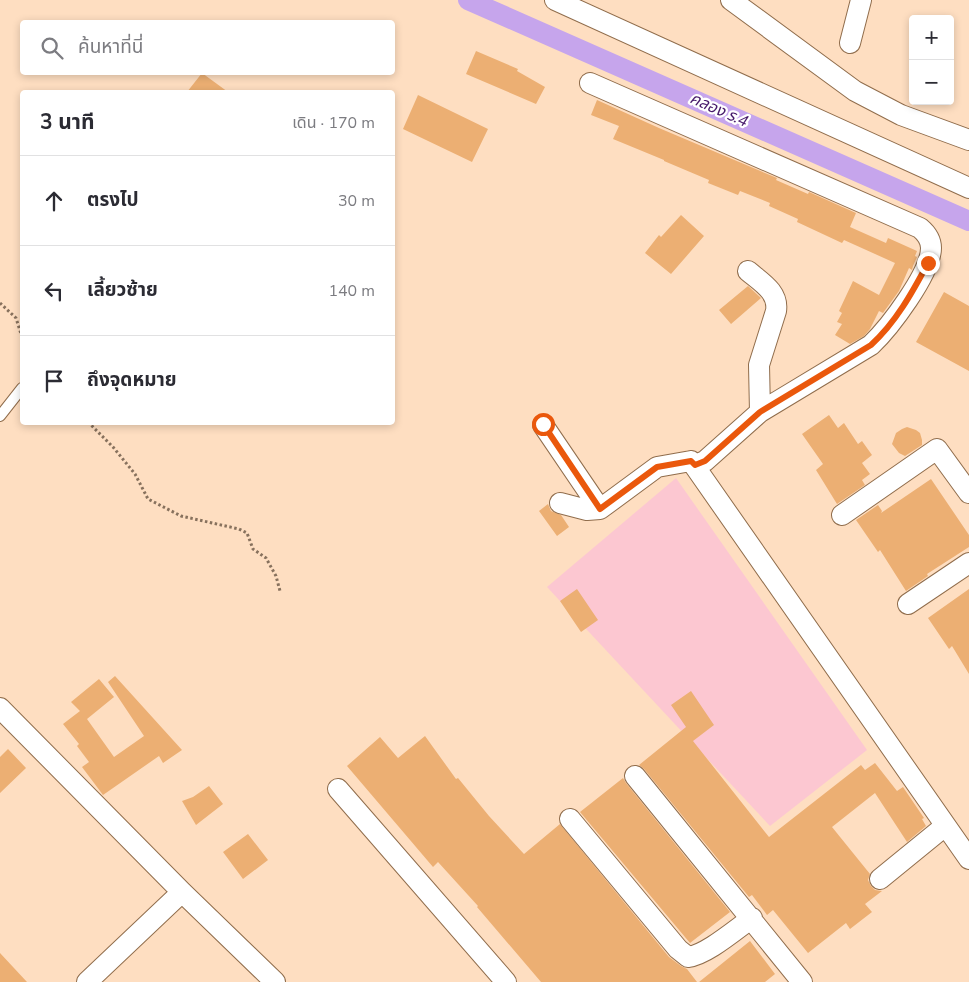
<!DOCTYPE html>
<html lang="th">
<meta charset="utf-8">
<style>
:root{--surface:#fff;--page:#f7f7f7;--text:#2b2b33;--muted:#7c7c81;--line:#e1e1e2}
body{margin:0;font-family:"Nunito Sans","Noto Sans Thai",sans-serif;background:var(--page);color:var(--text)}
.controls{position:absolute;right:15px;top:15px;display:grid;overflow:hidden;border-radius:5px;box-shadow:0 2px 8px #0003}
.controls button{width:45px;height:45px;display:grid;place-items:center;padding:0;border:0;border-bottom:1px solid var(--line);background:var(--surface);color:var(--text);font:25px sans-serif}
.stop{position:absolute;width:15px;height:15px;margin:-11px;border:4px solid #ea580c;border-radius:50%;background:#fff}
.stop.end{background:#ea580c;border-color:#fff;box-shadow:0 1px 5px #0008}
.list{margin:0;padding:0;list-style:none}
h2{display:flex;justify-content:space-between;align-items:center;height:65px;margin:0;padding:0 20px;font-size:21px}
h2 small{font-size:16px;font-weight:400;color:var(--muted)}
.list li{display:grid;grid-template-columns:32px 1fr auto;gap:15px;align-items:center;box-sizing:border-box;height:90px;padding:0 20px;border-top:1px solid var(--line)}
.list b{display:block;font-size:19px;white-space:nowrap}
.list em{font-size:16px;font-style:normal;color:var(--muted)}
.icon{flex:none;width:28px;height:28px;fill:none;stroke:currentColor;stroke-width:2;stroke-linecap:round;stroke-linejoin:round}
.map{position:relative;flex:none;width:969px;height:982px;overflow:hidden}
.search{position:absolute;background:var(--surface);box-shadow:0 2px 8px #0003;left:20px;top:20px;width:375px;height:55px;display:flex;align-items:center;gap:12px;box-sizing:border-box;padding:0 18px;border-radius:5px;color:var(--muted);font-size:19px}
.panel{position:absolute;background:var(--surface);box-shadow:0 2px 8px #0003;left:20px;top:90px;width:375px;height:335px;border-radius:5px}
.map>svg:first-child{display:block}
</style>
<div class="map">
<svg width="969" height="982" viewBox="0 0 969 982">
<rect width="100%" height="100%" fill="#fedec1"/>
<!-- green -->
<path fill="#fcc7d1" d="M 676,478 L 867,750 L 770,826 L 547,587 Z"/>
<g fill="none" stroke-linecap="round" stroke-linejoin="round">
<!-- canal -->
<path stroke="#c6a5ec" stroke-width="20" d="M 468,0 L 969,221"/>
</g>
<!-- building -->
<path fill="#ecaf73" d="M 476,51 L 518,69 L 517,71 L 545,87 L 536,104 L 466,74 Z
M 202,73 L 228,92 L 187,92 Z
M 418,95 L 488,129 L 472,162 L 403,129 Z
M 597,100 L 659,128 L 777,178 L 776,180 L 808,194 L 809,192 L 856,213 L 850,227 L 886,243 L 888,238 L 917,251 L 915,256 L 917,257 L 913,266 L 912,270 L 909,268 L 899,291 L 883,313 L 879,311 L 870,329 L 864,336 L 850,344 L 835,335 L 842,324 L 837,322 L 842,313 L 839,311 L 853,281 L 879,295 L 895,263 L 844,240 L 842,243 L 797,222 L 798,219 L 769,206 L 770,203 L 740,191 L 738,195 L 708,183 L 709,180 L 664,161 L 664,160 L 613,139 L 619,126 L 591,115 Z
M 681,215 L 704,236 L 671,274 L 645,253 L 659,235 L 661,237 Z
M 748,286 L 761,298 L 731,324 L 719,310 Z
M 944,292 L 969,306 L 969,371 L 916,342 Z
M 829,415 L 838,428 L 844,423 L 858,444 L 862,441 L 872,455 L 862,463 L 870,474 L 862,480 L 865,485 L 837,504 L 816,470 L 823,464 L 802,434 Z
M 907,427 L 916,430 L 920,433 L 922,440 L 922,445 L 905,456 L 899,453 L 892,444 L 896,433 L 902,429 Z
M 931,479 L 969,535 L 969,547 L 927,574 L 928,576 L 906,591 L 880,550 L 878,552 L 856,520 L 878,505 L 882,511 L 881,513 Z
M 548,504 L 551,511 L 561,515 L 569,527 L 557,536 L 539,511 Z
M 577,589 L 598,620 L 581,632 L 560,601 Z
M 969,589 L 969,674 L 952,646 L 949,649 L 928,618 Z
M 115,676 L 182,750 L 163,763 L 159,756 L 103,795 L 82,767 L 89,762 L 77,746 L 79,744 L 63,724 L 80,711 L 71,702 L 99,679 L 114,697 L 87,719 L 114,757 L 144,736 L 108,682 Z
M 691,691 L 714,725 L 693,741 L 769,837 L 861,765 L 865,770 L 875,763 L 897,791 L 903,787 L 924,818 L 922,819 L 926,826 L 907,842 L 875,793 L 832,827 L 870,874 L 868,880 L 871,886 L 875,890 L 882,891 L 865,904 L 872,912 L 850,929 L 846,923 L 808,953 L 773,910 L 767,915 L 752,895 L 749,897 L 644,769 L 639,765 L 686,727 L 671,705 Z
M 425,736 L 456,779 L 458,778 L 489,816 L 524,854 L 560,824 L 669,957 L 681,966 L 687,969 L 697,982 L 541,982 L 477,907 L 478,906 L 438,862 L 433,867 L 347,766 L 380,737 L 398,758 Z
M 8,749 L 26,768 L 0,793 L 0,757 Z
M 623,778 L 626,783 L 730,912 L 690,943 L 580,812 Z
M 209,786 L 223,804 L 196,825 L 182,801 L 193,797 Z
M 248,834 L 268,860 L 243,879 L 223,852 Z
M 750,941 L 775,974 L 765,982 L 699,982 Z
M 0,953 L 27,982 L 0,982 Z"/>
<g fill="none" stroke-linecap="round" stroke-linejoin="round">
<defs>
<path id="service" d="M 0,416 L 22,388"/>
<path id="minor" d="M 555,0 L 969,188
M 731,0 L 855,91 L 901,115 L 969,140
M 850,43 L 861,0
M 748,271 C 761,282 779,292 776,311 L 759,365 L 760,412
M 543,425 L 600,509
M 691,461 L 969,859
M 560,503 L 587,510 L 600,509 L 657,467 L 691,461 L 695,465 L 705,461 L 760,412 L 871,345 C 889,328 931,273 931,248 C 931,239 926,233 920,228 L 590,83
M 842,515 L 937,449 L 969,493
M 908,604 L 969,563
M 0,708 L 182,892 L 275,982
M 635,776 L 802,982
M 338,789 L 506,982
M 570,819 L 678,949 L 688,957 C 706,955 735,930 752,918
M 880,879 L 945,826
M 87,982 L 182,892"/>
</defs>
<!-- service casing -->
<use href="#service" stroke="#906d4c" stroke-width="12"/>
<!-- minor casing -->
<use href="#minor" stroke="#906d4c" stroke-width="22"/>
<!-- path -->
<path stroke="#87715d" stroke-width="3" stroke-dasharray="2.5 2.5" stroke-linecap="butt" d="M 0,303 L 16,318 L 22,337
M 88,422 L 113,447 L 135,474 L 148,499 L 181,516 L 239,529 L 247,533 L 253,549 L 266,558 L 276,576 L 280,591"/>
<!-- service -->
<use href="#service" stroke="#fff" stroke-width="10"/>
<!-- minor -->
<use href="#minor" stroke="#fff" stroke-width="20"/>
</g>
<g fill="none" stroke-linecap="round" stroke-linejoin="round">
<!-- route -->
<path stroke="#ea580c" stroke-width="6" d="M 543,424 L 600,509 L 657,467 L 691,461 L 695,465 L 705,461 L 760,412 L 871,345 C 896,322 912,293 928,263"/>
</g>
<g text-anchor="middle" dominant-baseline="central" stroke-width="4.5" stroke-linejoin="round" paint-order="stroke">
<!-- water labels -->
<g font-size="16" font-style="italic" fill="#46196a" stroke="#fff">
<text transform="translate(719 110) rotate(24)">คลอง ร.4</text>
</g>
</g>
</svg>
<div class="controls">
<button>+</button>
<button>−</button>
</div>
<div class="stop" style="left:543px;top:424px"></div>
<div class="stop end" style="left:928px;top:263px"></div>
<div class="search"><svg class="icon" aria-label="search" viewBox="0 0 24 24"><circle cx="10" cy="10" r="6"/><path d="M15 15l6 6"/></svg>ค้นหาที่นี่</div>
<section class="panel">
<h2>3 นาที<small>เดิน · 170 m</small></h2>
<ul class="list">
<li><svg class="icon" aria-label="ahead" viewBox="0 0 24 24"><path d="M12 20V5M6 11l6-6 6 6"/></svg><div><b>ตรงไป</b></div><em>30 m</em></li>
<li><svg class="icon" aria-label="left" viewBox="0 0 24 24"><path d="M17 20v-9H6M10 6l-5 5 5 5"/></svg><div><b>เลี้ยวซ้าย</b></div><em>140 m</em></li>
<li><svg class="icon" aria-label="arrive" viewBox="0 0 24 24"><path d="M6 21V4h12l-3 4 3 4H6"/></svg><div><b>ถึงจุดหมาย</b></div></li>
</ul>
</section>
</div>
